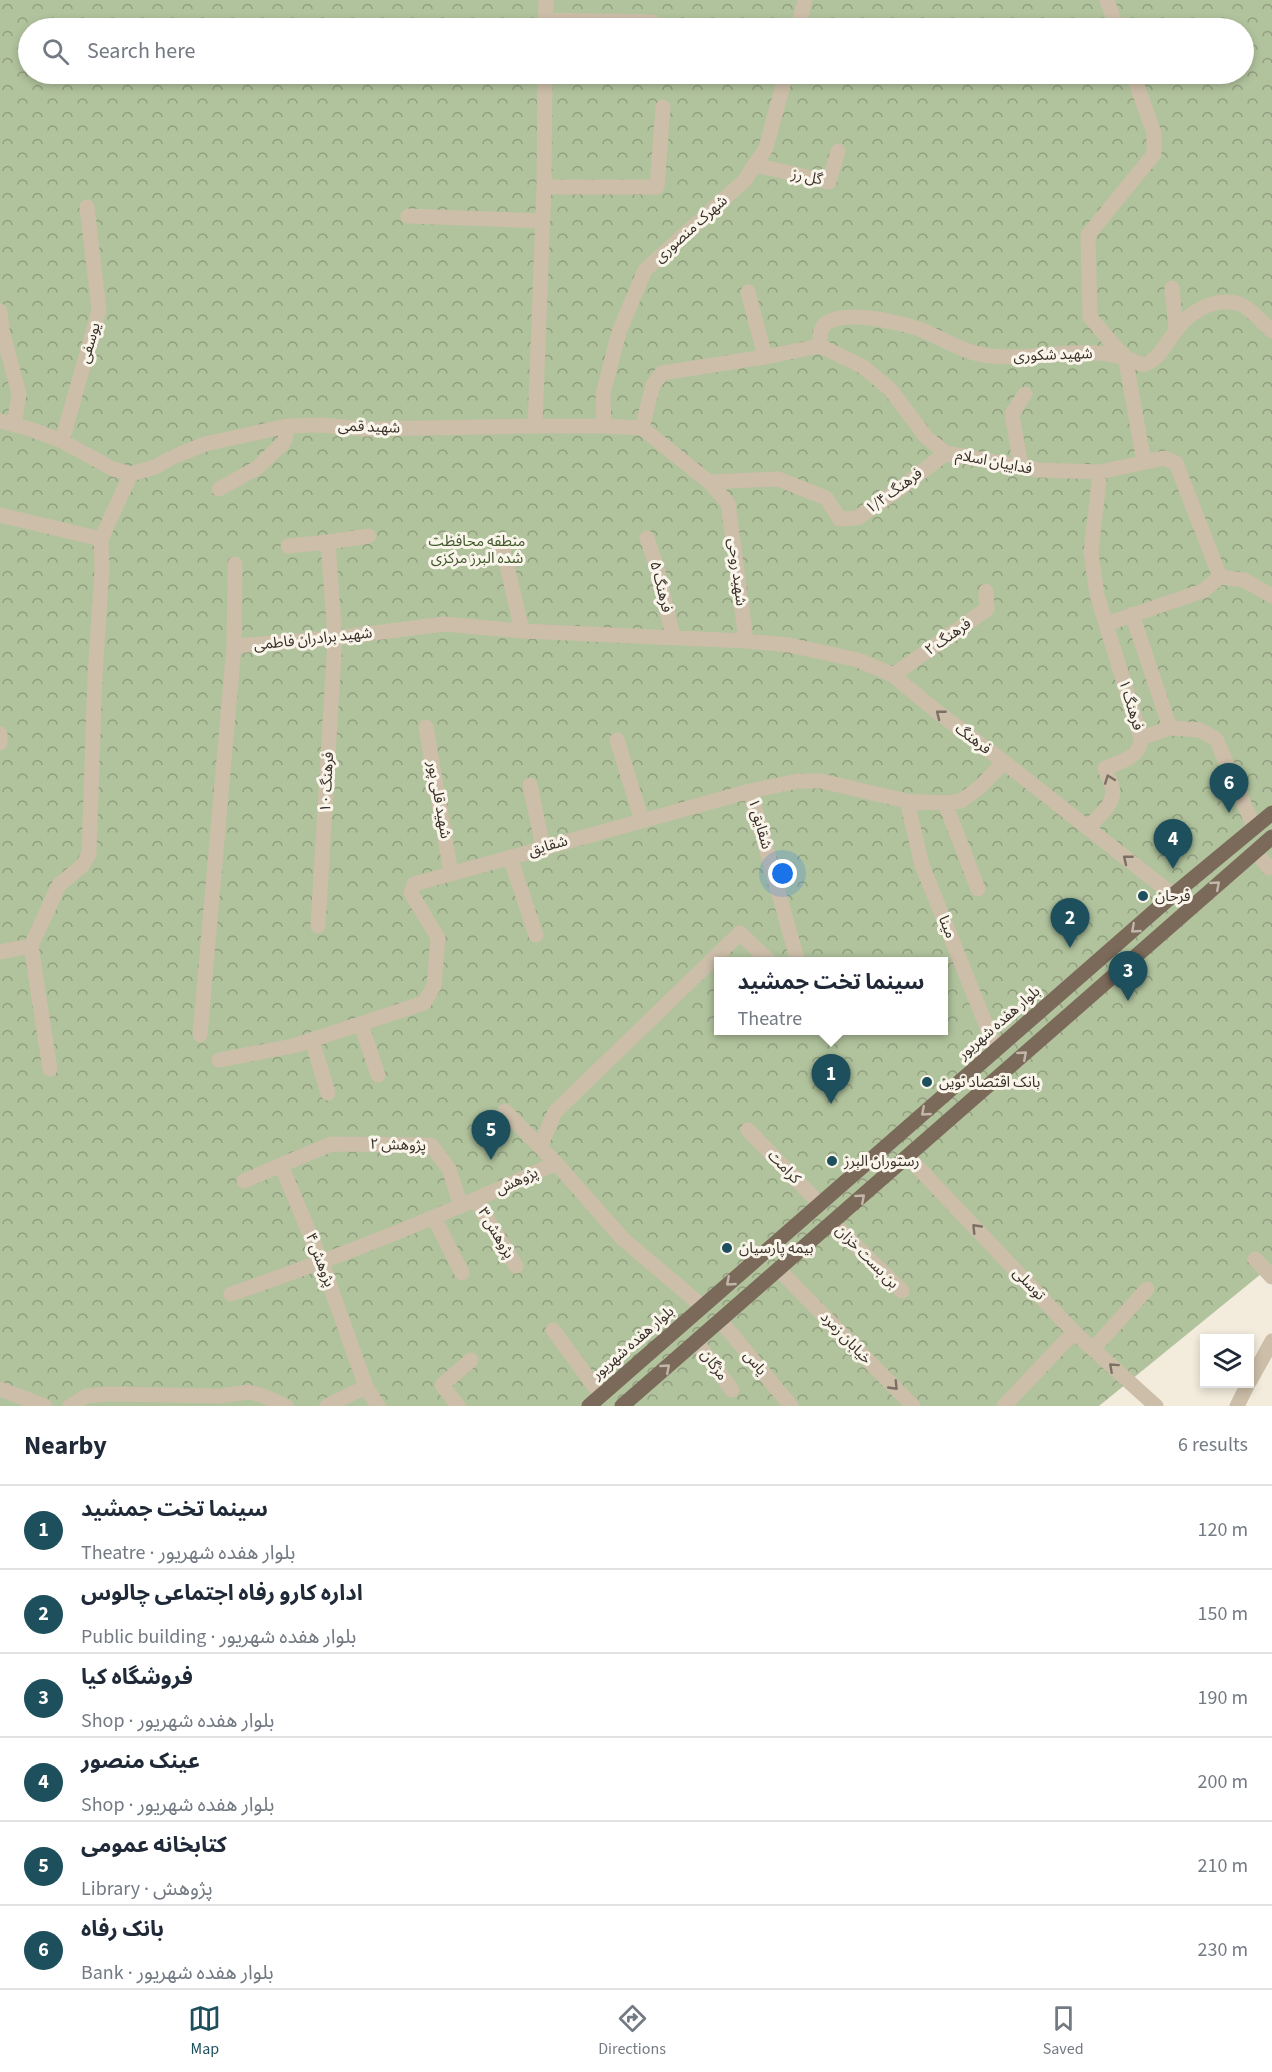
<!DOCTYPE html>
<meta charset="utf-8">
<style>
:root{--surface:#fff;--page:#f6f6f7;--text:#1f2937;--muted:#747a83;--line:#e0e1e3;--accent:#1d4f5c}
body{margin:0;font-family:"Source Sans 3","Noto Sans Arabic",sans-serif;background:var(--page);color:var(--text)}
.controls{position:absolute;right:18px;bottom:18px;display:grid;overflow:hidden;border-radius:0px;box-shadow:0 3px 9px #0003}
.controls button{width:54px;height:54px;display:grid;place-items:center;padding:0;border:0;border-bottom:2px solid var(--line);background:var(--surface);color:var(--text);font:30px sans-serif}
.you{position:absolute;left:783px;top:874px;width:21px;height:21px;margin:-15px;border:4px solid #fff;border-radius:50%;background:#1a73e8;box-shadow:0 0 0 9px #1a73e833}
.badge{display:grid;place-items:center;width:39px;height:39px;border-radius:50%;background:var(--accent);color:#fff;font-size:20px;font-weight:700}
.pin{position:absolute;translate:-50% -50px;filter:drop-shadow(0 2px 3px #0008)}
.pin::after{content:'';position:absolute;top:32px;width:21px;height:18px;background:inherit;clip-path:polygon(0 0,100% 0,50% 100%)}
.popup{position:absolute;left:714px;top:957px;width:234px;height:78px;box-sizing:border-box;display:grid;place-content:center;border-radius:0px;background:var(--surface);filter:drop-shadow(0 2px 4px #0005);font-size:20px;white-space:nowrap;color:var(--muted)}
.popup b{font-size:22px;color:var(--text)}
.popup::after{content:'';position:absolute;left:50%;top:100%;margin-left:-12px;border:12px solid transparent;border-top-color:var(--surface)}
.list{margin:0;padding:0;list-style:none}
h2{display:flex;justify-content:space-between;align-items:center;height:78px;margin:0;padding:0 24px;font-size:26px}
h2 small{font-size:20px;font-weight:400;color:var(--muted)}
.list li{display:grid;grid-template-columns:39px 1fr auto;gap:18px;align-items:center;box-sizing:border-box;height:84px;padding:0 24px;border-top:2px solid var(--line)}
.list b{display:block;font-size:22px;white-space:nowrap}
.list p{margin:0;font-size:20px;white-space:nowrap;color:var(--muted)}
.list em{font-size:20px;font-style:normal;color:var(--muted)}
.icon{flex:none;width:33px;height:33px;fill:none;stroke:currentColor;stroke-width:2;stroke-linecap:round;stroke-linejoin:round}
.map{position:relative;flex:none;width:1272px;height:1406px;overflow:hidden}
.search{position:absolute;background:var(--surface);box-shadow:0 3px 9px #0003;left:18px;right:18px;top:18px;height:66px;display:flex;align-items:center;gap:15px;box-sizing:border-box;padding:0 21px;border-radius:33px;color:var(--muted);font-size:22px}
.sheet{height:582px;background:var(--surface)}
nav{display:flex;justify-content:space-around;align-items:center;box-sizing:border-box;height:84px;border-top:2px solid var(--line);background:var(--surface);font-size:16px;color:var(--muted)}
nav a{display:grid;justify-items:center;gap:3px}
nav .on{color:var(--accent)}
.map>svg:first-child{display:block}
</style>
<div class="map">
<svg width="1272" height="1406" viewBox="0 0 1272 1406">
<defs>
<pattern id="forest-crowns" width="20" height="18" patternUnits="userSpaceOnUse" patternTransform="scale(1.5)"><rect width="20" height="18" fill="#b1c39d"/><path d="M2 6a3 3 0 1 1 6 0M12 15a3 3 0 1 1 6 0" fill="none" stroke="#919f80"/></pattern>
</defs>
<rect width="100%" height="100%" fill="#f3ecdd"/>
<!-- forest -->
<path fill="url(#forest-crowns)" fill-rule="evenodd" d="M 0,0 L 1272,0 L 1272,1265 L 1099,1406 L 0,1406 ZM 28,28 L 1244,28 L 1244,74 L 28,74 ZM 718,962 L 944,962 L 944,1030 L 718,1030 Z"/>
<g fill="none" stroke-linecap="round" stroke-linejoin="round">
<!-- minor -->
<path stroke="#ccbea9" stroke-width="15" d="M 1107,0 L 1117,28
M 545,20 L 652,22
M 545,28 L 546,0
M 798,28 L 805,0
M 1133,74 L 1154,133 L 1154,154 L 1088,235 L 1090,317 L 1116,348 L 1125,356 L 1144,462
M 755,165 L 829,182 L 838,151
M 544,187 L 657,187 L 663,107
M 408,216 L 542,221
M 1172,288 L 1176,329
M 748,292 L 765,357
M 0,311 L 2,330 L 19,394 L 14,425
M 820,346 C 820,339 819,330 825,324 C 843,309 898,322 919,329 C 943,338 964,354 991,356 C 1044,361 1092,340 1143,365 C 1158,360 1163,348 1172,336 C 1186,314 1213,295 1240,304 C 1249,307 1264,324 1272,331
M 0,421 L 27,428 L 62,441 L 113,469 L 131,474 L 155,467 L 173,457 L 205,444 L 287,426 L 323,425 L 366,429 L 535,426 L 604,426 L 642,428 L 709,482 L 728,503 L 746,641
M 535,426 L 544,187 L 545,74
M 604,426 L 603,394 L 619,332 L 645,270 L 744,181 L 766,148 L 786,74
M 642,428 L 653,385 L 662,373 L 765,357 L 820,346 L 862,366 L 890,389 L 926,437 L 946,453 L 1038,470 L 1100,472 L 1164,458 L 1176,463 L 1220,577 L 1244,580 L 1272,596
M 62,441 L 99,310 L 87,207
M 1021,467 L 1012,414 L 1025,394
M 709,482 L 778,479 L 826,498 L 840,519 L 857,518 L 897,491 L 946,453
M 219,489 L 257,468 L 285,441 L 287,426
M 0,515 L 101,539
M 647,538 L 657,568 L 673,637
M 502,544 L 522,631
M 288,546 L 328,542
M 1132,614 L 1170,728
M 1106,624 L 1203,591 L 1220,577
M 234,646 L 235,564
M 893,675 L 987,609 L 986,591
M 426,727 L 451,873
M 0,734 L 0,743
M 1141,738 L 1170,728 L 1200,730 L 1216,739 L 1254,827
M 617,740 L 642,821
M 530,785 L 543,847
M 750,791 L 798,962
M 907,801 L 922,865 L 996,1050
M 945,803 L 978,889
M 1088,827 C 1098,817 1117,803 1112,787 C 1111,781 1107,775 1105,768 C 1120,762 1141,757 1141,738 L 1097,595 L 1091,552 L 1100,472
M 1255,851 L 1269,868
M 510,857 L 536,935
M 318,926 L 335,638 L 328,542 L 369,536
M 0,952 L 31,946
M 361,1024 L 378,1075
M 200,1035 L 234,646 L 335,638 L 444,624 L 522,631 L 746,641 L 789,645 L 858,660 L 893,675 L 936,711 L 1004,762 L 1173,895
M 312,1040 L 328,1093
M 219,1060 L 293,1046 L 424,1003 L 434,986 L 438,938 L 411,893 L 414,884 L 750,791 L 798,781 L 821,781 L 907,801 L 945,803 L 961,801 L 980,787 L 1004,762
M 50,1069 L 31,946 L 59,885 L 83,865 L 89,854 L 95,675 L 102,569 L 101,539 L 131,474
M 505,1111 L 556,1163 L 623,1239 L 702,1306
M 748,1130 L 820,1204
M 540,1147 L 555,1112 L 740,933 L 770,962
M 908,1157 L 1074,1332 L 1156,1406
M 244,1181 L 281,1165
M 476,1201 L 516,1266
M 434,1218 L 462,1273
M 832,1222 L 902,1291
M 1255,1259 L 1272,1277
M 779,1270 L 913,1406
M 231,1294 C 342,1256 450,1213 556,1163
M 720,1320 L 791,1406
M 553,1330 L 601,1395
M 696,1341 L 732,1390
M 1093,1349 L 1147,1289
M 1250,1381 L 1272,1341
M 0,1389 L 45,1406
M 70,1406 L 86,1396 L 110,1394 L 220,1396 L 248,1392 L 261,1395 L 286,1406
M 327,1406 L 366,1387
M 378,1406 L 366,1387 L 322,1263 L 281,1165 L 331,1144 L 431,1145 L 449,1169 L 461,1206
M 458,1406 L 442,1385 L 471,1360
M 1004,1406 L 1074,1332
M 1237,1406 L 1248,1384"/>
<!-- major -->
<path stroke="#7b6959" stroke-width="15" d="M 589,1406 L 1173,895 L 1272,813
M 622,1406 L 1272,837"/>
</g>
<!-- one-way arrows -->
<defs><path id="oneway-chevron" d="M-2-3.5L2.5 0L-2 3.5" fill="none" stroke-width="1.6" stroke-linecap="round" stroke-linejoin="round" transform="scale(1.5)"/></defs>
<g stroke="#7b7063">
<use href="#oneway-chevron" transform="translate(940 714) rotate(-142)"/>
<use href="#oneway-chevron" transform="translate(1109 779) rotate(-111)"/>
<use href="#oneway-chevron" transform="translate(1127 859) rotate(-141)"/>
<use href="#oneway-chevron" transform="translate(976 1228) rotate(-134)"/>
<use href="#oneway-chevron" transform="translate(1113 1367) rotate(-138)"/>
<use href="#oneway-chevron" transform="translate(894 1386) rotate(46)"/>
</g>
<g stroke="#c1b6a9">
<use href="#oneway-chevron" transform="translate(1216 885) rotate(-41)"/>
<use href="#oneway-chevron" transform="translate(1135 929) rotate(139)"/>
<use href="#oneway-chevron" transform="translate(1023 1055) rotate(-41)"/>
<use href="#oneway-chevron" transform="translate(925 1112) rotate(139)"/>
<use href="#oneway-chevron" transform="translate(861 1198) rotate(-41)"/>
<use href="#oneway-chevron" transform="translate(730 1282) rotate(139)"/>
<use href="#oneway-chevron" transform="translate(666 1368) rotate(-41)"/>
</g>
<!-- markers -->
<g fill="#1d4f5c" stroke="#faf5ea" stroke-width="2">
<circle cx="1143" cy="896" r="6"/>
<circle cx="927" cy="1082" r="6"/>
<circle cx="832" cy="1161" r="6"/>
<circle cx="727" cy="1248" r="6"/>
</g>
<g text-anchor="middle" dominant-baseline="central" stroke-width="6" stroke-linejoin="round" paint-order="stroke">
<!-- street labels -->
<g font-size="15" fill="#393029" stroke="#faf5ea">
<text transform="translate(807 177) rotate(12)">گل رز</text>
<text transform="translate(691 229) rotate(-42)">شهرک منصوری</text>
<text transform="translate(90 343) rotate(-74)">یوسفی</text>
<text transform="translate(1053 355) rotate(-2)">شهید شکوری</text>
<text transform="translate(369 427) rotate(2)">شهید قمی</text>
<text transform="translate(994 462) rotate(11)">فداییان اسلام</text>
<text transform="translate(894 491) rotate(-36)">فرهنگ ۱/۴</text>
<text transform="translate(737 572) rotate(83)">شهید روحی</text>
<text transform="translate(661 587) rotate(76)">فرهنگ ۵</text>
<text transform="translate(948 637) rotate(-35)">فرهنگ ۲</text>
<text transform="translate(313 639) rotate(-6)">شهید برادران فاطمی</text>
<text transform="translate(1131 705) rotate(73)">فرهنگ ۱</text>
<text transform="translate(973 739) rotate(37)">فرهنگ</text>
<text transform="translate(327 782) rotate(-87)">فرهنگ ۱۰</text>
<text transform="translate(439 800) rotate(80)">شهید قلی پور</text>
<text transform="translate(760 824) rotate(74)">شقایق ۱</text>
<text transform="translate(548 846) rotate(-16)">شقایق</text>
<text transform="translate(947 927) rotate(68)">مینا</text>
<text transform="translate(999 1023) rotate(-41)">بلوار هفده شهریور</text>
<text transform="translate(398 1145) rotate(2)">پژوهش ۲</text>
<text transform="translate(784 1167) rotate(46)">کرامت</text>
<text transform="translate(517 1181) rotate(-25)">پژوهش</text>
<text transform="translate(496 1233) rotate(59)">پژوهش ۳</text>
<text transform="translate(867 1257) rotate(45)">بن بست خزان</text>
<text transform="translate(320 1260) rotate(69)">پژوهش ۴</text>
<text transform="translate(1029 1284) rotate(46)">توسلی</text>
<text transform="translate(846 1338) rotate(46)">خیابان زمرد</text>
<text transform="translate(633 1343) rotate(-41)">بلوار هفده شهریور</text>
<text transform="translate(755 1363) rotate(50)">یاس</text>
<text transform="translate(714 1365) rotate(54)">مژگان</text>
</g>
<!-- park labels -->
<g font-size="15" fill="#41582c" stroke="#faf5ea">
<text x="477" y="541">منطقه محافظت<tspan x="477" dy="17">شده البرز مرکزی</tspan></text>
</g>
<!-- poi labels -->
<g font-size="15" fill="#393029" stroke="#faf5ea" text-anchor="start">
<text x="1155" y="896">فرحان</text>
<text x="939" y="1082">بانک اقتصاد نوین</text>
<text x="844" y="1161">رستوران البرز</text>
<text x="739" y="1248">بیمه پارسیان</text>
</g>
</g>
</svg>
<div class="controls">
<button><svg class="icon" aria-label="layers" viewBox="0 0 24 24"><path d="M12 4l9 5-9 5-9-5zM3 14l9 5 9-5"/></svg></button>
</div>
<div class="you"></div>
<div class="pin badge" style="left:831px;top:1104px">1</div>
<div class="popup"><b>سینما تخت جمشید</b>Theatre</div>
<div class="pin badge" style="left:1070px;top:948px">2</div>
<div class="pin badge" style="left:1128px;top:1001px">3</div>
<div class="pin badge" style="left:1173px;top:869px">4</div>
<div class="pin badge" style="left:491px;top:1160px">5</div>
<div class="pin badge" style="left:1229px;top:813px">6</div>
<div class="search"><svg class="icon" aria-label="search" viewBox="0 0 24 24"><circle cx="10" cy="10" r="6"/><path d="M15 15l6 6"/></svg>Search here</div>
</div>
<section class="sheet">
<h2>Nearby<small>6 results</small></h2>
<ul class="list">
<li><span class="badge">1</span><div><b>سینما تخت جمشید</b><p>Theatre · بلوار هفده شهریور</p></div><em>120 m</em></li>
<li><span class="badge">2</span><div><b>اداره کارو رفاه اجتماعی چالوس</b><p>Public building · بلوار هفده شهریور</p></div><em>150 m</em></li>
<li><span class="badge">3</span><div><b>فروشگاه کیا</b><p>Shop · بلوار هفده شهریور</p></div><em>190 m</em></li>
<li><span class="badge">4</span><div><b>عینک منصور</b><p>Shop · بلوار هفده شهریور</p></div><em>200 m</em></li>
<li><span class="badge">5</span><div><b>کتابخانه عمومی</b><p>Library · پژوهش</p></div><em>210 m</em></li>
<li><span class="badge">6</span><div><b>بانک رفاه</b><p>Bank · بلوار هفده شهریور</p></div><em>230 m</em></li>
</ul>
</section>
<nav>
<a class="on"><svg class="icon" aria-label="map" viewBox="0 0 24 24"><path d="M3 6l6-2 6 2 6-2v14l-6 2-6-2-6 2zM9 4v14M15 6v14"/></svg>Map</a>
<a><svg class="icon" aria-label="directions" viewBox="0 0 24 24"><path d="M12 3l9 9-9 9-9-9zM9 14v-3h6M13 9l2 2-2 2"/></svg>Directions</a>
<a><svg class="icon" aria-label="saved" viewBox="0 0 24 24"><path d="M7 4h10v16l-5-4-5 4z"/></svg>Saved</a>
</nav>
